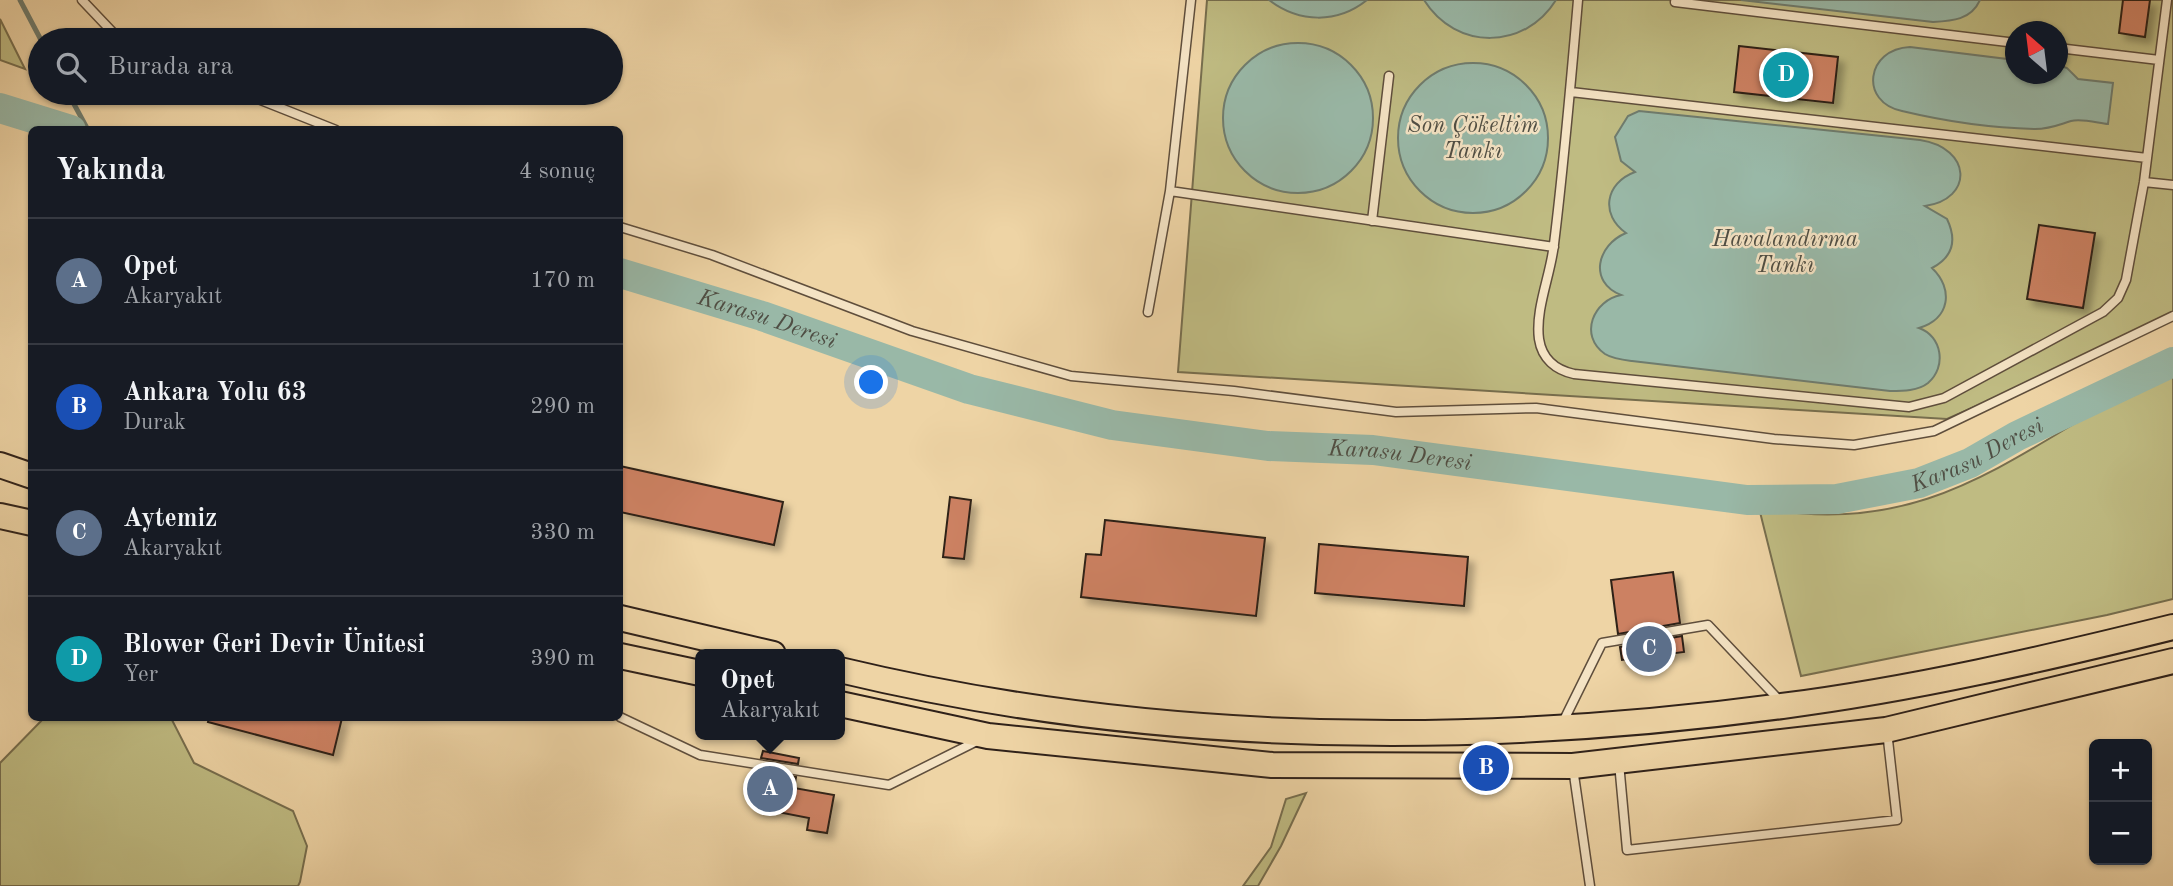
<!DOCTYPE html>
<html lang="tr">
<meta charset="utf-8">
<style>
:root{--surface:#171b24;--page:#20242c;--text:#f1f3f6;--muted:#9ea1a6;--line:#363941;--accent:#c59692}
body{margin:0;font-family:"Old Standard TT",serif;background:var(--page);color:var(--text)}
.controls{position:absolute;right:21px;bottom:21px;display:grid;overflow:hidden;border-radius:10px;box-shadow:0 2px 5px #0004}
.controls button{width:63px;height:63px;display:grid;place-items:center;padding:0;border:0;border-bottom:2px solid var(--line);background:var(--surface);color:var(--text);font:35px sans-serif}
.compass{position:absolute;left:2005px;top:21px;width:63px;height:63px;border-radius:50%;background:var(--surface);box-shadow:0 2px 5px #0004;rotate:332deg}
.you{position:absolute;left:872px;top:383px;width:24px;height:24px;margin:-18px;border:5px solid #fff;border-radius:50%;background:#1a73e8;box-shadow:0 0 0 10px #1a73e833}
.badge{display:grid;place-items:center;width:46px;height:46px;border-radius:50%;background:var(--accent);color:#fff;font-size:23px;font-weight:700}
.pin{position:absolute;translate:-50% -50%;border:4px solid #fff;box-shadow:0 2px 7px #0006}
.popup{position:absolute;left:695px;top:649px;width:150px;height:91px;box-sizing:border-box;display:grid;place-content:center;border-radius:10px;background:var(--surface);filter:drop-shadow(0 2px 5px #0005);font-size:23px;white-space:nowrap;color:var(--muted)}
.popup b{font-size:26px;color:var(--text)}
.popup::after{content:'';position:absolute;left:50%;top:100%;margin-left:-14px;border:14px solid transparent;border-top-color:var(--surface)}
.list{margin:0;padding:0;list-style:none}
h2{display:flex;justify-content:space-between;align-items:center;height:91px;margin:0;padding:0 28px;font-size:30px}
h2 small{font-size:23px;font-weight:400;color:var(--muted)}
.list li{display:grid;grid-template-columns:46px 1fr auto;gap:21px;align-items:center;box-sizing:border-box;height:126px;padding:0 28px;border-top:2px solid var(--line)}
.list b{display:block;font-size:26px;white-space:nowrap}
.list p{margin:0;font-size:23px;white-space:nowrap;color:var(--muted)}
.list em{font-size:23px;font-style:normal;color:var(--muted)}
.icon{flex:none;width:38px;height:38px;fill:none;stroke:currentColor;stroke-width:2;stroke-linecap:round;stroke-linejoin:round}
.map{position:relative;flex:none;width:2173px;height:886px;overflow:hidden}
.search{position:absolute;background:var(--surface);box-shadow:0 2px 5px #0004;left:28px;top:28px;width:595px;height:77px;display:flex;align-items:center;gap:18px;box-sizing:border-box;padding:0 24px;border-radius:38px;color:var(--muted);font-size:26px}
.panel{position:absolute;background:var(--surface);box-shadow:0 2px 5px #0004;left:28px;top:126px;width:595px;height:595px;border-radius:10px}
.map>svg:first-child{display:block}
</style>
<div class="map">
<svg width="2173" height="886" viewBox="0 0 2173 886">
<defs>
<filter id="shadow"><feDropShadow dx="6" dy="6" stdDeviation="3.5" flood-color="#0004"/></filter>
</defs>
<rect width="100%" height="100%" fill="#eed4a5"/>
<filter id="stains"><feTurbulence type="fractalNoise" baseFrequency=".00286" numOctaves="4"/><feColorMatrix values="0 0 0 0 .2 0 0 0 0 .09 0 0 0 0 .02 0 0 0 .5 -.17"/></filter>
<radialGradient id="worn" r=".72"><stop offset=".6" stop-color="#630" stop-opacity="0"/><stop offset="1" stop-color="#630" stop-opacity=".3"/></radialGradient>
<!-- green -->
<path fill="#bfbb82" stroke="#776e4e" stroke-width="2" fill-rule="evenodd" d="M 1207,0 L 2173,0 L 2173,319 L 1947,419 L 1178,372 ZM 2016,32 L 2058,32 L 2058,74 L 2016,74 Z
M 0,19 L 25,69 L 0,60 Z
M 2173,369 L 2173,599 L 2107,615 L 1801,676 L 1759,508 C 1940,542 2025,440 2173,369 Z
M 44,718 L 171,718 L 194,763 L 293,811 L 307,846 L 300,882 L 298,886 L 0,886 L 0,763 Z
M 1306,793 L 1281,846 L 1258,886 L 1243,886 L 1271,847 L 1286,799 Z"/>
<!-- water -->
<path fill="#99b8a7" stroke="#6f7c6e" stroke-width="2" d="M 1269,0 L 1367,0 C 1337,24 1299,23 1269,0 Z
M 1424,0 L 1556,0 C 1525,50 1456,51 1424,0 Z
M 1741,0 L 1980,0 C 1971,20 1952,21 1933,22 Z
M1223 118a75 75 0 1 1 150 0a75 75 0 1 1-150 0Z
M 1910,47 L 2015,60 L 2016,74 L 2058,74 L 2058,65 L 2067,68 L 2078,79 L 2113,83 L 2108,124 C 2098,123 2081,118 2071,121 C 2058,125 2050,129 2035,129 C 1992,128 1944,121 1902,111 C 1859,102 1866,49 1910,47 Z
M1398 138a75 75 0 1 1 150 0a75 75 0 1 1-150 0Z
M 1639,111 L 1920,140 C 1972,148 1974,199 1925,206 L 1947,219 C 1957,240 1953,257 1932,268 C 1954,289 1950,319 1919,328 C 1942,336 1947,367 1928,383 C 1918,391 1903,391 1890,391 L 1632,361 C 1623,360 1613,359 1605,354 C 1578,335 1594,300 1621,295 C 1588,282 1597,245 1626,233 C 1600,215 1605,183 1635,172 L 1621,161 L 1615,137 L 1628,116 Z"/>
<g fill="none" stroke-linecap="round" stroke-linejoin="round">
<!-- stream -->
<path stroke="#6f7c6e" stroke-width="5" d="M 20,0 L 41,40
M 68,93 L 88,130"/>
<!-- river -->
<g stroke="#99b8a7" stroke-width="30">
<path d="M 0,108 L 71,130"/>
<path id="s1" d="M 620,273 L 762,316 L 969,389 L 1112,425 L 1268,446 L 1373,450 L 1747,500 L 1837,499 L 1919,483 L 1970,463 L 2017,436 L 2173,362"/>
</g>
</g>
<!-- building -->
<path fill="#cc8162" stroke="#2f2119" stroke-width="2" filter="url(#shadow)" d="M 2123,0 L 2150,0 L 2145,37 L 2119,33 Z
M 1739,46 L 1838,57 L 1833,103 L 1734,92 Z
M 2039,225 L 2095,233 L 2083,308 L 2027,299 Z
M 620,466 L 783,502 L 774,545 L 620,512 Z
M 950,497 L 971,500 L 964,559 L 943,557 Z
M 1105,520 L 1265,538 L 1256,616 L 1081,597 L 1086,554 L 1101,555 Z
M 1319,544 L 1468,557 L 1464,606 L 1315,593 Z
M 1673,572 L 1680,623 L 1618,634 L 1611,580 Z
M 1682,636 L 1684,652 L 1622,660 L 1620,647 Z
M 209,718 L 342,718 L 333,755 L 208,722 Z
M 763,751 L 799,758 L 798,764 L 761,758 Z
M 759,771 L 796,777 L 794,788 L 834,795 L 827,833 L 807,830 L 809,818 L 752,807 Z"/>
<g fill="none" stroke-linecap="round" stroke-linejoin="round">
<defs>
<path id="service" d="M 82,0 L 120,40
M 1578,0 C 1571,82 1564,163 1554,244 C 1551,274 1535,309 1539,339 C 1542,359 1556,370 1574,374 L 1909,407 L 1944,398 L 2103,312 L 2118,298 L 2126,280 L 2144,182 L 2167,0
M 1675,2 L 2016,43
M 2058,48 L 2159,60
M 1571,92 L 2147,158
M 243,93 L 336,130
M 2144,182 L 2173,185
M 1170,191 L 1554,247
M 1372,221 L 1389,76
M 620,227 L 712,255 L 912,331 L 1071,376 L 1234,391 L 1396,412 L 1536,408 L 1774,439 L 1854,445 L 1934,431 L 2173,316
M 1148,312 L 1170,191 L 1191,0
M 620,717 L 700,755 L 889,785 L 977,741
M 1562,724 L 1602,643 L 1708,625 L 1780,701
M 1619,763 L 1627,850 L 1897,820 L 1887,731
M 1573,768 L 1590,886"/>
<path id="trunk" d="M 0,465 L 32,476
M 0,516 L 32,523
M 620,618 L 773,654
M 620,656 L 700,673
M 840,670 C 1148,744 1469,748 1782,706 C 1914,689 2044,659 2173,627
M 840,704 L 988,736 L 1272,765 L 1573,766 L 1886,730 L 2173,661"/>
</defs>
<!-- service casing -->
<use href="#service" stroke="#5f4e3c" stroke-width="11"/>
<!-- trunk casing -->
<use href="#trunk" stroke="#2f2119" stroke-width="28"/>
<!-- service -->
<use href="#service" stroke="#f4e3c4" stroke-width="8"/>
<!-- trunk -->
<use href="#trunk" stroke="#eed4a5" stroke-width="24"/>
</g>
<g text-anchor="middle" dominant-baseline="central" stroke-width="5" stroke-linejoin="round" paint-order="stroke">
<!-- water labels -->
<g font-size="23" font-style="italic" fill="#4f4e44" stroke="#f4e3c4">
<text x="1473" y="125">Son Çökeltim<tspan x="1473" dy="26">Tankı</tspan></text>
<text x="1785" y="239">Havalandırma<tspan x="1785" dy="26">Tankı</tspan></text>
<text stroke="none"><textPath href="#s1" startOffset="154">Karasu Deresi</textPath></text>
<text stroke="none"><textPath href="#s1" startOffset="1393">Karasu Deresi</textPath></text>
<text stroke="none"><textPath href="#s1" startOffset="805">Karasu Deresi</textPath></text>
</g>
</g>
<rect width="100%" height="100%" filter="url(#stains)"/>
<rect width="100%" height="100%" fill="url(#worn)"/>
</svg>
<div class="controls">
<button>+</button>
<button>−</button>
</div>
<svg class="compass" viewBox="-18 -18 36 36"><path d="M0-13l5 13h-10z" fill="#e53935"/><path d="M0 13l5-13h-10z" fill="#9ea1a6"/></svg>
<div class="you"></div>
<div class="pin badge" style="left:770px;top:789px;background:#5c6f8a">A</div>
<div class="popup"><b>Opet</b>Akaryakıt</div>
<div class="pin badge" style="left:1486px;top:768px;background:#1a4fb4">B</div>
<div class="pin badge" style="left:1649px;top:649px;background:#5c6f8a">C</div>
<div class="pin badge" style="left:1786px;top:75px;background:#0f9aa8">D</div>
<div class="search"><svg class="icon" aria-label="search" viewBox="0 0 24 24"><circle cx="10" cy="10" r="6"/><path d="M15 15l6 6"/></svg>Burada ara</div>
<section class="panel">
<h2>Yakında<small>4 sonuç</small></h2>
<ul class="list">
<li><span class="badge" style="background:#5c6f8a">A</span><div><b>Opet</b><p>Akaryakıt</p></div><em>170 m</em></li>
<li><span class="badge" style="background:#1a4fb4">B</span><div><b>Ankara Yolu 63</b><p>Durak</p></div><em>290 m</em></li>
<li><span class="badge" style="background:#5c6f8a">C</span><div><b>Aytemiz</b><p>Akaryakıt</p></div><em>330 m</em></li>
<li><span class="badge" style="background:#0f9aa8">D</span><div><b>Blower Geri Devir Ünitesi</b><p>Yer</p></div><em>390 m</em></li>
</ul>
</section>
</div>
